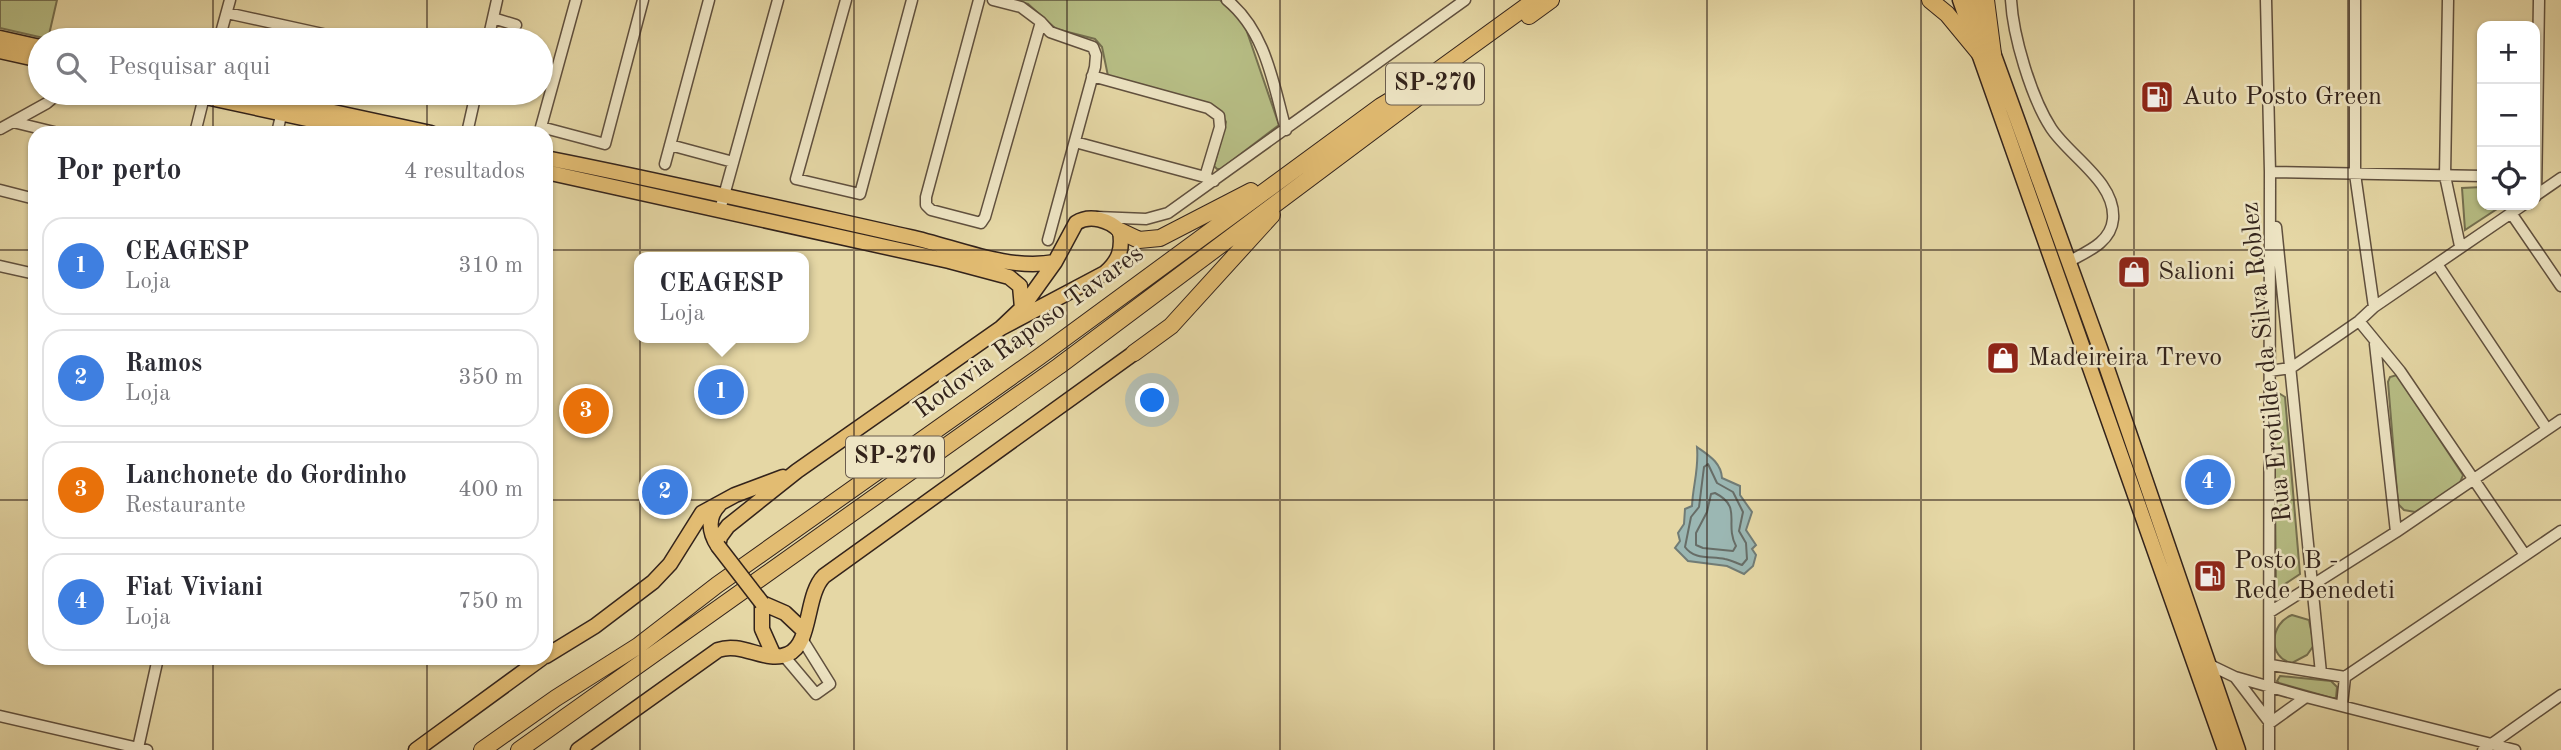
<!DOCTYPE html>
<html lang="pt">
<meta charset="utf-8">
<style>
:root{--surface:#fff;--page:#f7f7f7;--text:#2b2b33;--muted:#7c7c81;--line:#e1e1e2;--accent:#b45309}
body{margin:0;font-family:"Old Standard TT",serif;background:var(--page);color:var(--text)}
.controls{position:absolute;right:21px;top:21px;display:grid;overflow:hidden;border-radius:14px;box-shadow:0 2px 5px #0004}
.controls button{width:63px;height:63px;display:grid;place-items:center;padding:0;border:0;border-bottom:2px solid var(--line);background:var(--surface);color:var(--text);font:35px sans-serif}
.you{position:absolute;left:1153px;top:401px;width:24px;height:24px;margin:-18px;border:5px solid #fff;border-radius:50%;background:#1a73e8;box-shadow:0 0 0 10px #1a73e833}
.badge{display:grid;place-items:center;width:46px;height:46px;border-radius:50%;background:var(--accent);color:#fff;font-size:23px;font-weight:700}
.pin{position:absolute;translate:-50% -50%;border:4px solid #fff;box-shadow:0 2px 7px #0006}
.popup{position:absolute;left:634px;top:252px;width:175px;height:91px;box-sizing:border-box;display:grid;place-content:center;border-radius:14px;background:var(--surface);filter:drop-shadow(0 2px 5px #0005);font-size:23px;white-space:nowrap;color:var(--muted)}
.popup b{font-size:26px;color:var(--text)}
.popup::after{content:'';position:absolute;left:50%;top:100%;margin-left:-14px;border:14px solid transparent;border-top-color:var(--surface)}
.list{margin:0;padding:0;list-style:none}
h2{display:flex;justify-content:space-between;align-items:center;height:91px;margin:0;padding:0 28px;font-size:30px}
h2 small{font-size:23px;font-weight:400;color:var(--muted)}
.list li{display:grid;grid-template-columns:46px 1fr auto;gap:21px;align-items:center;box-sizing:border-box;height:98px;margin:0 14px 14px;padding:0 14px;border:2px solid var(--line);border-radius:21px}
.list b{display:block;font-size:26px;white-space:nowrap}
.list p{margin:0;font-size:23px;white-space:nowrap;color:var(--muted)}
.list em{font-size:23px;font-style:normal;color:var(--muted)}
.icon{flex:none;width:38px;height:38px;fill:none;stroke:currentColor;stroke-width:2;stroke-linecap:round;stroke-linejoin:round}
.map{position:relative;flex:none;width:2561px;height:750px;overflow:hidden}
.search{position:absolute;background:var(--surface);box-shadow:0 2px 5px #0004;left:28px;top:28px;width:525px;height:77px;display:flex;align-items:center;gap:18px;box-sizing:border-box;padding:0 24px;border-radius:38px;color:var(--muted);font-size:26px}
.panel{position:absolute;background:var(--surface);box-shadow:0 2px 5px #0004;left:28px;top:126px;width:525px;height:539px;border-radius:21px}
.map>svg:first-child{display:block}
</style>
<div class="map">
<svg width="2561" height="750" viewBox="0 0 2561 750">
<rect width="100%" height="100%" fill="#e5d7a5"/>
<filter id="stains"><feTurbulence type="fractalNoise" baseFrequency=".00286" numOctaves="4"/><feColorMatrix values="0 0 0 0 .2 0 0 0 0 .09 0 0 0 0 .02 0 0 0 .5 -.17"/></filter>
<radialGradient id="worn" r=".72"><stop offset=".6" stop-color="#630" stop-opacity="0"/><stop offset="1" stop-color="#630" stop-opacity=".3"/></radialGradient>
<!-- green -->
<path fill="#b7be85" stroke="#757050" stroke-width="2" d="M 0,0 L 57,0 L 48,39 L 0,28 Z
M 1012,0 L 1220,0 L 1244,23 L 1279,125 L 1221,169 L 1217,169 L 1214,166 L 1226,122 L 1220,111 L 1208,103 L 1108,76 L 1102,47 L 1095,39 L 1056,29 L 1028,4 Z
M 2482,187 L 2482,205 L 2503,205 L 2465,230 L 2462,188 Z
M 2397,375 L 2463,475 L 2459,485 L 2415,512 L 2404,510 L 2398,504 L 2388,382 L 2390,377 Z
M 2277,392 L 2285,397 L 2300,574 L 2276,590 L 2274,395 Z
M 2292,615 L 2309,620 L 2314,645 L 2307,655 L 2292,663 C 2267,658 2270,623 2292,615 Z
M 2280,676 L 2331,681 L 2337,687 L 2336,698 L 2332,698 L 2279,683 L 2277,681 Z"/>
<!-- water -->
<path fill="#9bb7b3" stroke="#717c76" stroke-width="2" d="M 1697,447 C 1708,455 1721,462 1722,478 L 1740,486 L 1740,495 L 1752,512 L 1746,530 L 1756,545 L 1752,549 L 1756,555 L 1753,566 L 1744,574 L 1727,566 L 1688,561 L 1675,548 L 1680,541 L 1678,533 L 1684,524 L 1685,509 L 1692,506 C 1693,484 1699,470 1697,447 Z"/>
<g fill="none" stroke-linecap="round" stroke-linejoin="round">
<!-- shore -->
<path stroke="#676d67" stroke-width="2" d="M 1708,464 L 1717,483 L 1733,492 L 1743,512 L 1739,531 L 1746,543 L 1747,559 L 1742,565 C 1736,563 1731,560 1725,559 C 1711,556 1694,560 1685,547 L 1691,517 L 1699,507 L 1704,467 Z
M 1715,493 C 1743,507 1724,523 1736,546 L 1733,551 L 1703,548 L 1696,545 L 1696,533 L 1707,512 L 1711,494 Z"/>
<defs>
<path id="minor" d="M 576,0 L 541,127 L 605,144 L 643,0
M 846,0 L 796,179 L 860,194 L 912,0
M 979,0 L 926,197 L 926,205 L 931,210 L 981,223 L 985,217 L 1041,22
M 993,0 L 1021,7 L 1041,22 L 1050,32 L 1093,47 L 1096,55 L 1095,67 L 1048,240
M 1227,0 C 1266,32 1273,83 1286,130
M 2011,0 C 2013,36 2031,97 2051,128 C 2069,156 2116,182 2113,219 C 2111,243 2086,252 2068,262
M 2266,0 L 2270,172 L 2269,750
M 2355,0 L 2355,174 L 2374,307
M 2448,0 L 2445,176 L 2460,246
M 227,13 L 350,40
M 493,18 L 516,25
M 219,40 L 230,0
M 488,40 L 497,0
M 1092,76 L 1208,108 L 1219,116 L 1220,127 L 1205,177 L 1214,181
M 13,122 L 58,133
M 0,129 L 47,103 L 59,93
M 195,133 L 205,93
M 277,133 L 283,107
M 467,133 L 476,93
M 1075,142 L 1205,177
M 670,145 L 733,162
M 665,164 L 709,0
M 2270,172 L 2482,176
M 0,190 L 35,199
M 2535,196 L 2561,178
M 2536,196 L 2539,0
M 720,210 L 778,0
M 2511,213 L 2561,286
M 1097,217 L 1146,219 L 1168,213 L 1465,0
M 2276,227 L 2321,673
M 2437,264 L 2547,429
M 0,266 L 35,274
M 2359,321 L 2400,371 L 2525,555
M 2375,344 L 2396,532
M 2269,371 L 2291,368 L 2359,321 L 2374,307 L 2523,205
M 2270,612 L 2396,532 L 2561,420
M 784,656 L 816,694 L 830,684 L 802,639
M 2210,665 L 2235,677 L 2306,697 L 2515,750
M 2271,665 L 2345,677 L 2561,531
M 2235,677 L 2270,723
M 2342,705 L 2345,677
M 0,716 L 147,750
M 2270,723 L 2306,697
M 138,748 L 158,658
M 2483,750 L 2561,695"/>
<path id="major" d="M 1960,0 L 2225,750
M 1974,0 L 2101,351 L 2238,750
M 0,38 L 40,47
M 0,51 L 40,60
M 187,93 L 372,133
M 245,93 L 431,133
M 546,158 C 668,182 789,210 910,237 C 956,247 1007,271 1055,262
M 546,172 L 949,261 L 1009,277 L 1020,286 L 1022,308
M 718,546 L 720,537 L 728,526 L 797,471 L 1001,328 L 1105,273 C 1119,261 1123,249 1120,231 C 1109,220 1090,214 1076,223 L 1055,262 L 1022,308 L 1001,328
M 718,546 C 709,532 707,517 719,505
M 546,656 L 595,626 L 653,582 L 670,564 L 702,513 L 735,495 L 783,477
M 774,656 L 762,629 L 762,603 L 785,613 L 803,630
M 416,750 L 542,658
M 578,750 L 718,650 C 742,641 766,664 788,654 C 812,644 805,595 824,576 L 1134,353"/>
<path id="highway" d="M 1930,0 L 1947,14 L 1980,54
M 1986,0 L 1993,54
M 1529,16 L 1551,0
M 1120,231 L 1139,240 L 1160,238 L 1251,191
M 1134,353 L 1171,326 L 1272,215
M 482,750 L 556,698 L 638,646 L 717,585 L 1039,357 L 1381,106 L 1426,79 L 1535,0
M 519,750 L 1059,366 L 1437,83"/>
</defs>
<!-- minor casing -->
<use href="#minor" stroke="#60503e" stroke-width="13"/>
<!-- major casing -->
<use href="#major" stroke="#33231b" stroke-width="17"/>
<!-- highway casing -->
<use href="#highway" stroke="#33231b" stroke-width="18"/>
<!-- minor -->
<use href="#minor" stroke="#eee5c4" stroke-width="10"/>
<!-- major -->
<use href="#major" stroke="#e2bc72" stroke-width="14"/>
<!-- highway -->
<use href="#highway" stroke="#e2bc72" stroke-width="16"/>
<defs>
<path id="major-bridge" d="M 718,546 L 762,603"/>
</defs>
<!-- major-bridge casing -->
<use href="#major-bridge" stroke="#33231b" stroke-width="17" stroke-linecap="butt"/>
<!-- major-bridge -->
<use href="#major-bridge" stroke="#e2bc72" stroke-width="14"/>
</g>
<!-- grid -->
<path fill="none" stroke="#33231b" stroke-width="2" stroke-opacity="0.55" d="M 213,0 L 213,40M 427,0 L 427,40M 640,0 L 640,750M 854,0 L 854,750M 1067,0 L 1067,750M 1280,0 L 1280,750M 1494,0 L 1494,750M 1707,0 L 1707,750M 1921,0 L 1921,750M 2134,0 L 2134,750M 2348,0 L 2348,750M 213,93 L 213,133M 427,93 L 427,133M 0,250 L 35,250M 546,250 L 2561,250M 0,500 L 35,500M 546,500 L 2561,500M 213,658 L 213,750M 427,658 L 427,750"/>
<!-- icons -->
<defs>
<symbol id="fuel-square" viewBox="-11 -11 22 22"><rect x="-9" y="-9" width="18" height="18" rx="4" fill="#8f2418" stroke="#eee5c4"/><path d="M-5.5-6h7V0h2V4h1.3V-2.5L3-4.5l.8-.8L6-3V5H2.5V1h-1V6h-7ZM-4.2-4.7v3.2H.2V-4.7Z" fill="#fff"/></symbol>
<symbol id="shop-square" viewBox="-11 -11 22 22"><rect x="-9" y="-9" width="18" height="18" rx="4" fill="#8f2418" stroke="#eee5c4"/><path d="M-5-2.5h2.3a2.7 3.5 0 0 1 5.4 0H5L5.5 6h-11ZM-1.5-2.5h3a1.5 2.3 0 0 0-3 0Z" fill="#fff"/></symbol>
</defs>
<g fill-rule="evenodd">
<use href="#fuel-square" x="2138" y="78" width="38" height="38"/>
<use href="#shop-square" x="2115" y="253" width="38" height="38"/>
<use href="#shop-square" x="1984" y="339" width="38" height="38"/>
<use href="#fuel-square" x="2191" y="557" width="38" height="38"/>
</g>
<g text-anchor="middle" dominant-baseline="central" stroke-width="5" stroke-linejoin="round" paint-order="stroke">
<!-- shield labels -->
<g fill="#eee5c4" stroke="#6b5d4e" stroke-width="2">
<rect x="1386" y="63.5" width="98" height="41" rx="5"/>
<rect x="846" y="436.5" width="98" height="41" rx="5"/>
</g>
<g font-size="24" font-weight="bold" fill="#33231b">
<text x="1435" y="84">SP-270</text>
<text x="895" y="457">SP-270</text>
</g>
<!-- poi labels -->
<g font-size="26" fill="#33231b" stroke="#eee5c4" text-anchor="start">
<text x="2182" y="97">Auto Posto Green</text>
<text x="2158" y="272">Salioni</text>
<text x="2028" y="358">Madeireira Trevo</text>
<text x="2234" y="561">Posto B -<tspan x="2234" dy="30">Rede Benedeti</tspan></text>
</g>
<!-- street labels -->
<g font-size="26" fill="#33231b" stroke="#eee5c4">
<text transform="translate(1029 332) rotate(-36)">Rodovia Raposo Tavares</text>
<text transform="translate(2267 362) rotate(-96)">Rua Erotilde da Silva Roblez</text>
</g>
</g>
<rect width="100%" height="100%" filter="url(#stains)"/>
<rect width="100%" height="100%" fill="url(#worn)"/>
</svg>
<div class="controls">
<button>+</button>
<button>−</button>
<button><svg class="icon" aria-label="locate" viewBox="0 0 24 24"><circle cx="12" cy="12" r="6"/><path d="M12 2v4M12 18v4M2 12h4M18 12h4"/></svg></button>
</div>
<div class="you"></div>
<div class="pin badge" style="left:721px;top:392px;background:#3f7fe0">1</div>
<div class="popup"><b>CEAGESP</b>Loja</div>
<div class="pin badge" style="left:665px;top:492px;background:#3f7fe0">2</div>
<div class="pin badge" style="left:586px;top:411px;background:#e8710a">3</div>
<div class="pin badge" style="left:2208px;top:482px;background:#3f7fe0">4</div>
<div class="search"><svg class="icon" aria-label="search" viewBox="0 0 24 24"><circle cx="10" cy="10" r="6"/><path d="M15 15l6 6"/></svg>Pesquisar aqui</div>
<section class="panel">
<h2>Por perto<small>4 resultados</small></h2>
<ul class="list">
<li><span class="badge" style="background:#3f7fe0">1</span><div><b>CEAGESP</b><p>Loja</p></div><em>310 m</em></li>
<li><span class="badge" style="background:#3f7fe0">2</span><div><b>Ramos</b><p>Loja</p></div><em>350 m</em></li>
<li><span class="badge" style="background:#e8710a">3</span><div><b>Lanchonete do Gordinho</b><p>Restaurante</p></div><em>400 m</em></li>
<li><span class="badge" style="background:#3f7fe0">4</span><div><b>Fiat Viviani</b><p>Loja</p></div><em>750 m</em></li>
</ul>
</section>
</div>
